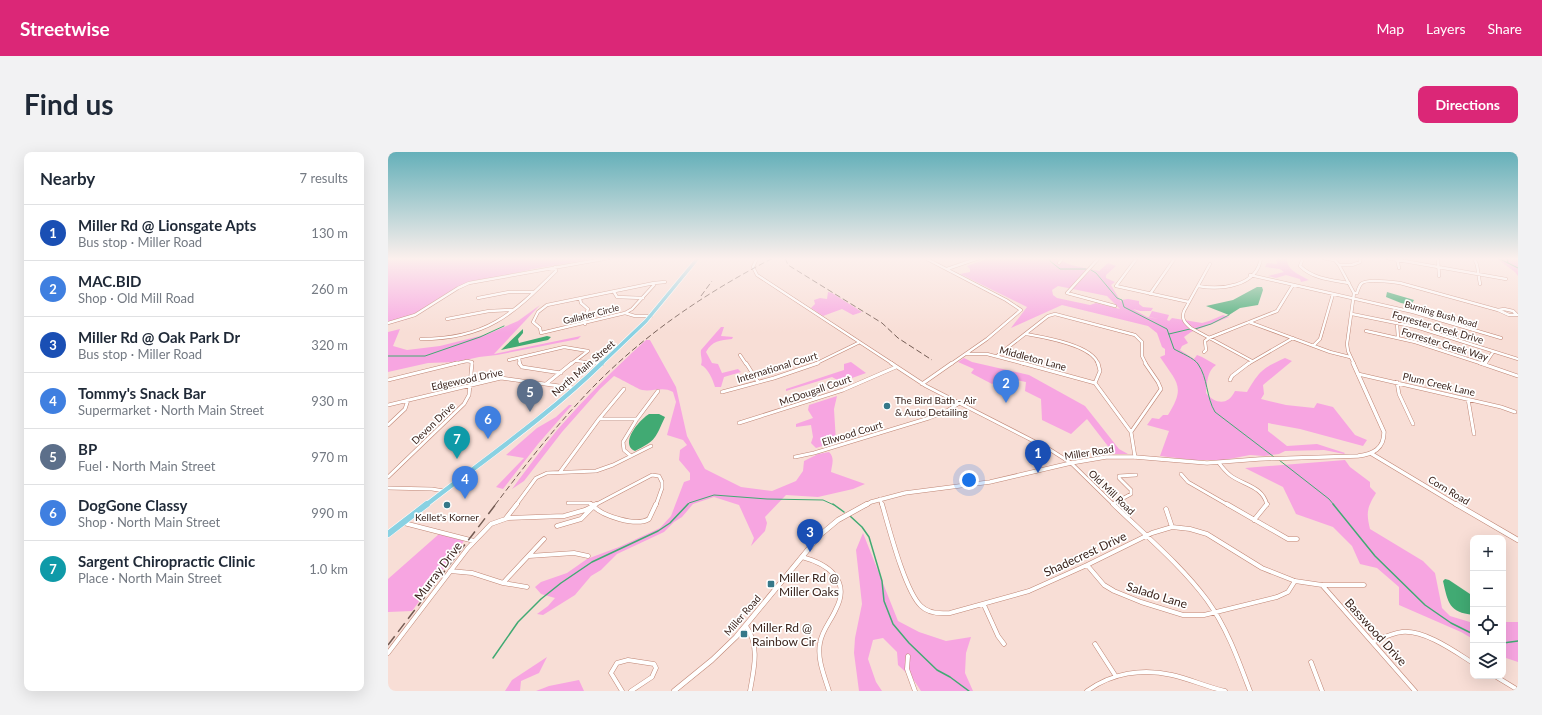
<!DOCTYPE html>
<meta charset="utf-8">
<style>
:root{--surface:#fff;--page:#f2f2f3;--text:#1f2937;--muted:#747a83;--line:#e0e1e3;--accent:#db2777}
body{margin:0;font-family:Lato,sans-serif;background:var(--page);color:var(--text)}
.controls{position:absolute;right:12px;bottom:12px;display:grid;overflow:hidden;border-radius:8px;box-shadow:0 4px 16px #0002}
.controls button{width:36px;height:36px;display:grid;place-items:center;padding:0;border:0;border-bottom:1px solid var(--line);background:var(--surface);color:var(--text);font:20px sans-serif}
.you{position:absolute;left:581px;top:328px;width:14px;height:14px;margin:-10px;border:3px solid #fff;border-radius:50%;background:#1a73e8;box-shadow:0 0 0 6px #1a73e833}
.badge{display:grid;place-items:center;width:26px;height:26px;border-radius:50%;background:var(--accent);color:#fff;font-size:13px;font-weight:700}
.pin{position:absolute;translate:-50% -33px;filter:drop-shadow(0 1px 2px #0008)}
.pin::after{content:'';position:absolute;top:21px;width:14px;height:12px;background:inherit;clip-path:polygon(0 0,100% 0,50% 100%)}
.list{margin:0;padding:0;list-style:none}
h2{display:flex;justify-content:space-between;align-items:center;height:52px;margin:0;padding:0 16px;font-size:17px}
h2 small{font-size:13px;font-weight:400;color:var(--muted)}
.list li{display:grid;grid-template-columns:26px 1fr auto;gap:12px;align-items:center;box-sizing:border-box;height:56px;padding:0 16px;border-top:1px solid var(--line)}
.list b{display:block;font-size:15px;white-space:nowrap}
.list p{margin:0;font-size:13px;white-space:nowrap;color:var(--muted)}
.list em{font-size:13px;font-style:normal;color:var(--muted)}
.icon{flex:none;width:22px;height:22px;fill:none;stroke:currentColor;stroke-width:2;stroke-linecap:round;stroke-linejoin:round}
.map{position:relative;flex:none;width:1130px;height:539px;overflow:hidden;border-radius:8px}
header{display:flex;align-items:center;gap:24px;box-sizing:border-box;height:56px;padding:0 20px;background:var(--accent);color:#fff}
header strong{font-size:19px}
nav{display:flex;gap:22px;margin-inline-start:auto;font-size:14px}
.intro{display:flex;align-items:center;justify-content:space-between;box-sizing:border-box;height:96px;padding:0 24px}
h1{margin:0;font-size:28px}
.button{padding:10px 18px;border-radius:8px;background:var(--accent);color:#fff;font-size:14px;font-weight:700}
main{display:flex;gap:24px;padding:0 24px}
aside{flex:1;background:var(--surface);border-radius:8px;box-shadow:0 4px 16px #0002}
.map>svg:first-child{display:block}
</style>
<header>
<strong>Streetwise</strong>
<nav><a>Map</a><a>Layers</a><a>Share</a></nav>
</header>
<div class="intro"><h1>Find us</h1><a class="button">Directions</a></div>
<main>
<aside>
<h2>Nearby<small>7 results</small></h2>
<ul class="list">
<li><span class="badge" style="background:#1a4fb4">1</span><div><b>Miller Rd @ Lionsgate Apts</b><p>Bus stop · Miller Road</p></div><em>130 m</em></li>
<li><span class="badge" style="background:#3f7fe0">2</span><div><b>MAC.BID</b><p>Shop · Old Mill Road</p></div><em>260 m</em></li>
<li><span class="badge" style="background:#1a4fb4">3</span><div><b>Miller Rd @ Oak Park Dr</b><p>Bus stop · Miller Road</p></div><em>320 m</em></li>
<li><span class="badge" style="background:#3f7fe0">4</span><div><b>Tommy's Snack Bar</b><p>Supermarket · North Main Street</p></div><em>930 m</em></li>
<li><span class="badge" style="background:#5c6f8a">5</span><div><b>BP</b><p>Fuel · North Main Street</p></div><em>970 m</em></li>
<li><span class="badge" style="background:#3f7fe0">6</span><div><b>DogGone Classy</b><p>Shop · North Main Street</p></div><em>990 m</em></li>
<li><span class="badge" style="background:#0f9aa8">7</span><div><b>Sargent Chiropractic Clinic</b><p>Place · North Main Street</p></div><em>1.0 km</em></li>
</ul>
</aside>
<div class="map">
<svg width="1130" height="539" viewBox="0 0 1130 539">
<rect width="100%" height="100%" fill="#f8ded6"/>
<!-- green -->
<path fill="#f7a5e1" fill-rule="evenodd" d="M 0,106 L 200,106 L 199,108 L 145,117 L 79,132 L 55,144 L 20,167 L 0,172 Z
M 601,106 L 673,106 L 674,109 L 683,113 L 711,119 L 720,111 L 728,114 L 718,123 L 718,126 L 727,130 L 723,133 L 733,150 L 733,148 L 740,147 L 751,149 L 751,152 L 755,155 L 765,156 L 763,159 L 752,159 L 745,157 L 759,165 L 771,167 L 761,165 L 764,159 L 781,163 L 779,168 L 781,169 L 784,166 L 814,171 L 821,169 L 835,163 L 841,165 L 803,180 L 796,185 L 800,191 L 794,194 L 792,198 L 806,207 L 809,203 L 814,205 L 828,213 C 819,219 819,231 818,241 C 827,252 840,254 847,239 L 859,240 C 872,218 875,216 897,206 L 904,209 L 875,233 L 876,242 L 873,247 L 898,253 L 926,256 L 929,251 L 945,255 L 967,283 L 979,288 L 975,294 L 912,277 L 880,271 L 880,279 L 899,294 L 929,292 L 957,301 L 956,302 L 936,298 L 897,299 L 891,302 L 876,304 L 862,303 L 836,308 L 805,308 L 772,304 L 781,279 L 759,273 L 764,266 L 771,267 L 775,263 L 780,263 C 798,234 789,231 772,205 L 777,203 L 777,197 L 774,195 L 769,181 L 760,174 L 674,153 L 623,176 L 639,155 L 572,122 L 582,120 L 582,117 L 579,114 ZM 670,134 L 719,144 L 732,157 L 708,151 L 702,153 L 669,146 L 665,143 L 664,138 Z
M 890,106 L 899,106 C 898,118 912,123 921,128 L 913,130 L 912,127 L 898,123 L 888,126 L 880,124 L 896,120 L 892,117 L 877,115 L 879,111 L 889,112 L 888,108 Z
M 1108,106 L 1130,106 L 1130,124 L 1127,120 Z
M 440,140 L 444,141 L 474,160 L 465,163 L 454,157 L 435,164 L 423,156 L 427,152 L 426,148 L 432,146 L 439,147 Z
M 152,153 L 106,202 L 193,184 L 190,187 L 109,203 L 91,205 L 69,210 L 40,211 L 0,220 L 0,180 L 12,177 L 5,194 L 19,198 L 52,194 L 100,182 L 130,169 Z
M 333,175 L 336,175 L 333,184 L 345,185 L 344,187 C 332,188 324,189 318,200 L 324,211 L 330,212 L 334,221 L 350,217 L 353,220 L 336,225 L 333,235 L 327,235 C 325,228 320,216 313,213 C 315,207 312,204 313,198 Z
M 258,188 L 262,188 L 288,235 L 299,284 L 317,317 L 353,335 L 384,339 L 408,329 L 415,319 L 416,309 L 430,302 L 441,300 C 447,306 444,312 443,320 L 477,332 L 465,337 L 430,345 L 398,343 L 377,365 L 379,371 L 377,379 L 363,394 L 366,386 L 351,353 L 326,345 L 305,352 L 294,365 L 286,370 L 276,380 L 229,402 L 213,418 L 203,424 L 187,443 L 155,463 L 149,462 L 160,454 L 167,446 L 153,442 L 147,435 L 153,430 L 179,421 L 199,407 L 231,395 L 272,376 L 283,364 L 296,330 L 302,328 L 302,321 L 291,308 L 292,298 L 299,293 L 295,288 L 279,283 L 288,250 L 285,240 C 275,234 265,240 254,238 C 252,238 231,226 226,224 L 212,237 L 174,280 L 136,329 L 124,337 C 139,317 154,296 170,277 C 198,245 227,216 258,188 Z
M 576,206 L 584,210 L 641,223 L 697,254 L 731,297 L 740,302 L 726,302 L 699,267 L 683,282 L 654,268 L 653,247 L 637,239 L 638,230 L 614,225 L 604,232 L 583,221 L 586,217 L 570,210 Z
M 463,210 L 478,221 L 453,230 L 444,225 L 398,239 L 398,237 L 456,218 L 456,212 Z
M 449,244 L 446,257 L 448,290 L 428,296 L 423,291 L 425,285 L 423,273 L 408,275 L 408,272 L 425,266 L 420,258 L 421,253 Z
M 181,253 L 184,253 L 150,292 L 115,337 L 108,335 L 136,306 L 118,303 L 149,276 L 168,265 Z
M 957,308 L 962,315 L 982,330 L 982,335 L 988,341 C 979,356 978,360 982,377 L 1035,409 L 1047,421 L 1054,456 L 1062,464 L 1085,471 L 1085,487 L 1073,480 L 1011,453 L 1011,435 L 989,416 L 972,412 L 964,394 L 945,375 L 908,362 L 895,335 L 857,316 Z
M 475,381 L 510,469 L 531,480 L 558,489 L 583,485 L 578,501 L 577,521 L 585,539 L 533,539 L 525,527 L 510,513 L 509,500 L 495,486 L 485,488 L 480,507 L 488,530 L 494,539 L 471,539 L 466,501 L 467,486 L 474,452 L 468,398 Z
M 51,382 L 76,389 L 24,459 L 0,460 L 0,427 Z
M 1115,470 L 1130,470 L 1130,510 L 1115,505 Z
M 159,505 L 151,521 L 133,529 L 132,539 L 117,539 L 124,528 Z
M 191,528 L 196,539 L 148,539 L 161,534 Z"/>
<!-- water -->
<path fill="#41aa73" d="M 869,135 L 874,135 L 875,138 L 870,153 L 852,156 L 841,163 L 818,154 L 845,148 Z
M 999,140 L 1026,148 L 1023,153 L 1013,151 L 998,145 Z
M 135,177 L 135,181 L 130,187 L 131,191 L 159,184 L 163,185 L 160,188 L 113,198 Z
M 261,262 L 271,262 L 277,265 C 267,286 269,288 247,299 C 231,292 251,268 261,262 Z
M 1057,427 L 1061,428 L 1085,444 L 1085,463 C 1061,460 1060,451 1055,429 Z"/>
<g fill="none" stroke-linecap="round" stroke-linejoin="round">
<!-- stream-far1 -->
<path stroke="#41aa73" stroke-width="1" d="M 662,106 L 662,109 L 672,117 L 698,117
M 1110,106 L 1130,116
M 1119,106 L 1120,111
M 703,118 L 708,121 L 729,146 L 734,148 L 736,155 L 779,177 L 786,197 C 793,201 806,206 810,212 C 820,226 818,245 827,260 L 886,305
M 807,177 L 823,172 L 841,163
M 781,182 L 802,177
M 0,204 L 37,204 L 92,185 L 116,174
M 891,308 L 941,347 L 946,353
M 299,353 L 301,351 L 326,343 L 379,347 L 435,348 L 446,353"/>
<!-- stream -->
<path stroke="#41aa73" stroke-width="1.5" d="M 445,352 L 456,360
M 945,352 L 987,404 L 1037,453 L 1063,471 L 1085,482
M 462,364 L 474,375 L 481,385 L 494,429 L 496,449 L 505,472 L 521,491 L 549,518 L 562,525 L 581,539
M 1115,491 L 1130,489
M 105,506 L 130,470 L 153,447 L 173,431 L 204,410 L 270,379 L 282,371 L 300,352"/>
<defs>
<path id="minor-far2" d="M 369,106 L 365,115 L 369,123 L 505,212
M 537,106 L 618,148 L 633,158 L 599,187 L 563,212
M 711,106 L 679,141 L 727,154
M 749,106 L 728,134 L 801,150
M 915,106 L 912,114 C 925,127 944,128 961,131
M 999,106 L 1118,127
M 1050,106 L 1051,124
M 1086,106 L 1089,113 L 1092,132
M 1009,107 L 1011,116
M 671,111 L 675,106
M 822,112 L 796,159 C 793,167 797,171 803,176 L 864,209
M 951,113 L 964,113 L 972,110 L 972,106
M 559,117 L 591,106
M 862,123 L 1025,160 L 1113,186
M 266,131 L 266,133 L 244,157 L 237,161 L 153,181 L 152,176 L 145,170 L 150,160 L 159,153 Z
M 266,131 L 277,130
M 810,134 C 832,138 869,135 873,106
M 226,140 L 229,145 L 255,146
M 966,141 L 969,141 C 970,138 971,134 973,132 C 977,126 1004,130 1012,131 L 1110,158
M 762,142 L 787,106
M 90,146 L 121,140 L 146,140
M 192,147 L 193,151 L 200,157 L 196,167 L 197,172
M 1116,157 L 1125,159 L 1129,163 L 1121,163 L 1110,158 Z
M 237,161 L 247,164 L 263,164
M 964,162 L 1028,175 L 1130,207
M 59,167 L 101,159 L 124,158
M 861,170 L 942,200 L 962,205
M 0,171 L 27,163 L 70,136 L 81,131 L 221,106
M 1009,171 L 1010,186
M 978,179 L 1027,190 L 1095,212
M 638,182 C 655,185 705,193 710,212
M 33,187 C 98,187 124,163 168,119 L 167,115
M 925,194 L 932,187 L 945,142
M 816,200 L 818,198 L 817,189 L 821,186 L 889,159 L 905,133
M 579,202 L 599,202 L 637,212
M 352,203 L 358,212
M 609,204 L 660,164 L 667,162 L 747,183 L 754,190 L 754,204 L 758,212
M 131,206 L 132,212
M 121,208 L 176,195 L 200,199 L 183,212
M 189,209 L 214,212
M 65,212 L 79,209 L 84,210 L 84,212
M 427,212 L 470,191
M 860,212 L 905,186
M 1097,212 L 1105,200"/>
<path id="minor-far1" d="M 131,211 L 134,215 L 173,221
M 208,211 L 214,212
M 358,211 L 370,230
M 503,211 L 538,234 L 661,297 L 683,311 L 726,353
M 634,211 L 707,231
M 710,211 L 712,219 L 707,231 L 743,280 L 747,305
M 1092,211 L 1130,224
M 1097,213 L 1098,211
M 970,222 L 1113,255 L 1127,260
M 0,228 L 69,211
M 842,228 L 844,224 L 861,211
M 1009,230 L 1011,242 L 1025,272
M 158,232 L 184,211
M 534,232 L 564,211
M 334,240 L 386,226 L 430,211
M 1080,247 L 1086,282
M 0,253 L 113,226 L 186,236
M 211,267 L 249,267
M 351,271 L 455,238 L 508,215
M 0,273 L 17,257 L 20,248
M 743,280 L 773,237 L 770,230 L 757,211
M 243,304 L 236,298 L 235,290 L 249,267 L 270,239
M 407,305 L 426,301 L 541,266 L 557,260 L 570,252
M 831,311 C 834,315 837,319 842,323 C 855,333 875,334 879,353
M 172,320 L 211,267 L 236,237
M 793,322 L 800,330 L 840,353
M 0,325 L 76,252 L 81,243 L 84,211
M 0,336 L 44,337 L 56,339
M 492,347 L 494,353
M 180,351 L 202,351 L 204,353
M 725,352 L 743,342 L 743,338 L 731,326 L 731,324 L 748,323
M 128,353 L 148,326 L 159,321 L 208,319 L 225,313 L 263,294
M 207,353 L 264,323 L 271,324 L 274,330 L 274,336 L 268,353"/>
<path id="minor" d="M 203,352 L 205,354
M 494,352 C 501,376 517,439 533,454 C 541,462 552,462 562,461 L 641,439 L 699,413 L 764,381 L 784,375 L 802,377 L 819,382 L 874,416 L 907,429 L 934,433 L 976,433
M 725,352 C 757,383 793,413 819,448 C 839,476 850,507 862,539
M 839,352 L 900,387 L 909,387
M 205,354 C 215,364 248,375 261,367 L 268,352
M 205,354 L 208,352
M 778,357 L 784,375
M 118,366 L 129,352
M 866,368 L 879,352
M 16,371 L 86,389
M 169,374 L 193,367 L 204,356
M 141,404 L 186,401 L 200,404
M 414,405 C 440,412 463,428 448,457 C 443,469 434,478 432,491 C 429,507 436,523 441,539
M 699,413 L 716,433 L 726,439 L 753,450 L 795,463 L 816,463 L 889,445 L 900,440 L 907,429
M 62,419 L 84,421 L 115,431 L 139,435
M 115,431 L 156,387
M 934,433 L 1027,539
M 596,453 L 610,484 L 616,492
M 358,474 C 372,494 366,516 362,539
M 985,490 C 994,486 1004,481 1014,480 C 1037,478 1066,499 1085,511
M 707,492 L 727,523
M 0,501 L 80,396 L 103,372 L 120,366 L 176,364 L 197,358 L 205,354
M 520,504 L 519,517 L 527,539
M 923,510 L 934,539
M 1107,524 L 1130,538
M 234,539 L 223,521 L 229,511 L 240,508 L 266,512 L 268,516 L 264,525 L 243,539
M 699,539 C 724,521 754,516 784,523 C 802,527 819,535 837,539"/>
<path id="tertiary-far2" d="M 935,106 L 946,108
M 945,106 L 951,113 L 966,141 L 959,192 L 960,199 L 966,212"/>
<path id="tertiary-far1" d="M 984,302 L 1069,353
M 478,353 L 483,350 L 517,341 L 602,330 L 683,311 L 718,305 L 747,305 L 819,311 L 871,307 L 970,304 C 985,302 996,297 996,280 L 965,211"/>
<path id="tertiary" d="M 1068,352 L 1130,388
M 286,539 L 324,508 L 348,485 L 432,383 L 450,368 L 479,352"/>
<path id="primary-far2" d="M 213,212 L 258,169 L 310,106"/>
<path id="primary-far1" d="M 38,353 C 97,307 160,264 214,211"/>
<path id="primary" d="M 0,382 L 39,352"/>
</defs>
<!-- minor-far2 casing -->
<use href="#minor-far2" stroke="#bf8574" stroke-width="3.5"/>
<!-- minor-far1 casing -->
<use href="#minor-far1" stroke="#bf8574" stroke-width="4"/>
<!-- minor casing -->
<use href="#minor" stroke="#bf8574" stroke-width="5"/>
<!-- tertiary-far2 casing -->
<use href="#tertiary-far2" stroke="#bf8574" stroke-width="3.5"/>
<!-- tertiary-far1 casing -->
<use href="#tertiary-far1" stroke="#bf8574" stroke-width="4.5"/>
<!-- tertiary casing -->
<use href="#tertiary" stroke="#bf8574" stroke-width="5.5"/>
<!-- primary-far2 casing -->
<use href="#primary-far2" stroke="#fff" stroke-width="4.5"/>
<!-- primary-far1 casing -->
<use href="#primary-far1" stroke="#fff" stroke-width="5.5"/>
<!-- primary casing -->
<use href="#primary" stroke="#fff" stroke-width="7"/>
<!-- minor-far2 -->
<use href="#minor-far2" stroke="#fff" stroke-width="2.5"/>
<!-- minor-far1 -->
<use href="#minor-far1" stroke="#fff" stroke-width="3"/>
<!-- minor -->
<use href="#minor" stroke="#fff" stroke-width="4"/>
<!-- tertiary-far2 -->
<use href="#tertiary-far2" stroke="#fff" stroke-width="2.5"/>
<!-- tertiary-far1 -->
<use href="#tertiary-far1" stroke="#fff" stroke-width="3.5"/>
<!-- tertiary -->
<use href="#tertiary" stroke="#fff" stroke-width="4.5"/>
<!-- primary-far2 -->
<use href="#primary-far2" stroke="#89d1e2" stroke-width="3.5"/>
<!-- primary-far1 -->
<use href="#primary-far1" stroke="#89d1e2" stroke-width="4.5"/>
<!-- primary -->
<use href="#primary" stroke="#89d1e2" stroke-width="6"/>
<!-- rail-far1 -->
<path stroke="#735b53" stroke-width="1" stroke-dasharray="6 3" stroke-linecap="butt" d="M 397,106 L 400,113 L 494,171 L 510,186 L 544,208
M 313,144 L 324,129
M 107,353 C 138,312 170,271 206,234 C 258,181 319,140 385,106"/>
<!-- rail -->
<path stroke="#735b53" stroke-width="1.5" stroke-dasharray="11 5.5" stroke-linecap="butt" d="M 0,493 L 108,352"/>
</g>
<!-- sky -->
<linearGradient id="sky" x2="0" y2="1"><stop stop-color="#65b0b9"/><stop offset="0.59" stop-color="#fcf0ed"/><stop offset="1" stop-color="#fcf0ed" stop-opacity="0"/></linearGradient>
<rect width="1130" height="181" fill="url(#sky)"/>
<!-- markers -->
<g fill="#357889" stroke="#fff" stroke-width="1.5">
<circle cx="499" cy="254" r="4"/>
<circle cx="59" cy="353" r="4"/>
<rect x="379" y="428" width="8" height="8" rx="2"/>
<rect x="352" y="478" width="8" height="8" rx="2"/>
</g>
<g text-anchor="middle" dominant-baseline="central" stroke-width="3.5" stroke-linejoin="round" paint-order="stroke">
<!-- far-street labels -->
<g font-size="9" fill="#3b241d" stroke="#fff">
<text transform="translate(203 162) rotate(-14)">Gallaher Circle</text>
<text transform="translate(1053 162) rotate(16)">Burning Bush Road</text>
</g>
<!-- street labels -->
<g font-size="10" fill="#3b241d" stroke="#fff">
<text transform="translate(1050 175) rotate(16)">Forrester Creek Drive</text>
<text transform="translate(1057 192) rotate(17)">Forrester Creek Way</text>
<text transform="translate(645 206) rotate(15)">Middleton Lane</text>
<text transform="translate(389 215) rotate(-17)">International Court</text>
<text transform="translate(195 216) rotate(-41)">North Main Street</text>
<text transform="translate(79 227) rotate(-12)">Edgewood Drive</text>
<text transform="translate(1051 232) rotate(13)">Plum Creek Lane</text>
<text transform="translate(427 238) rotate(-19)">McDougall Court</text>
<text transform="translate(45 271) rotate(-44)">Devon Drive</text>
<text transform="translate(464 281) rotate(-17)">Ellwood Court</text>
<text transform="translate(701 300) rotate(-9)">Miller Road</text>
<text transform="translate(1061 338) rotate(31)">Corn Road</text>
<text transform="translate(724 340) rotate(44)">Old Mill Road</text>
<text transform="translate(354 463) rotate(-49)">Miller Road</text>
</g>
<!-- poi labels -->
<g font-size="10" fill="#3b241d" stroke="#fff" text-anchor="start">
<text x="507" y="248">The Bird Bath - Air<tspan x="507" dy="12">&amp; Auto Detailing</tspan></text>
<text x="59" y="365" text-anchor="middle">Kellet's Korner</text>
</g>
<!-- near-street labels -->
<g font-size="12" fill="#3b241d" stroke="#fff">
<text transform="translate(697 402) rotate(-25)">Shadecrest Drive</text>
<text transform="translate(50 419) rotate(-53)">Murray Drive</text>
<text transform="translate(769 443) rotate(17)">Salado Lane</text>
<text transform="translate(988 480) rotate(48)">Basswood Drive</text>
</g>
<!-- near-poi labels -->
<g font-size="12" fill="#3b241d" stroke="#fff" text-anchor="start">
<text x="391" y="425">Miller Rd @<tspan x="391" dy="14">Miller Oaks</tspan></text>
<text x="364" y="475">Miller Rd @<tspan x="364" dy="14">Rainbow Cir</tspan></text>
</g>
</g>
</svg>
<div class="controls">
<button>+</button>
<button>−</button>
<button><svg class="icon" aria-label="locate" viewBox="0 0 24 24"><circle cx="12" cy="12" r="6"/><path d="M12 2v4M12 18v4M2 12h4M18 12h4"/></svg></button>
<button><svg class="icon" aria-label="layers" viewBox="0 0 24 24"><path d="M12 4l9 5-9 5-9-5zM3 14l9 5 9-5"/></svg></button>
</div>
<div class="you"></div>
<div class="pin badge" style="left:650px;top:321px;background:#1a4fb4">1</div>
<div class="pin badge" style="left:618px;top:251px;background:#3f7fe0">2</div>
<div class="pin badge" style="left:422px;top:400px;background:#1a4fb4">3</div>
<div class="pin badge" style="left:77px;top:347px;background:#3f7fe0">4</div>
<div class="pin badge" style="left:142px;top:260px;background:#5c6f8a">5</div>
<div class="pin badge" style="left:100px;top:287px;background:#3f7fe0">6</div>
<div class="pin badge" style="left:69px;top:307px;background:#0f9aa8">7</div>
</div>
</main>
